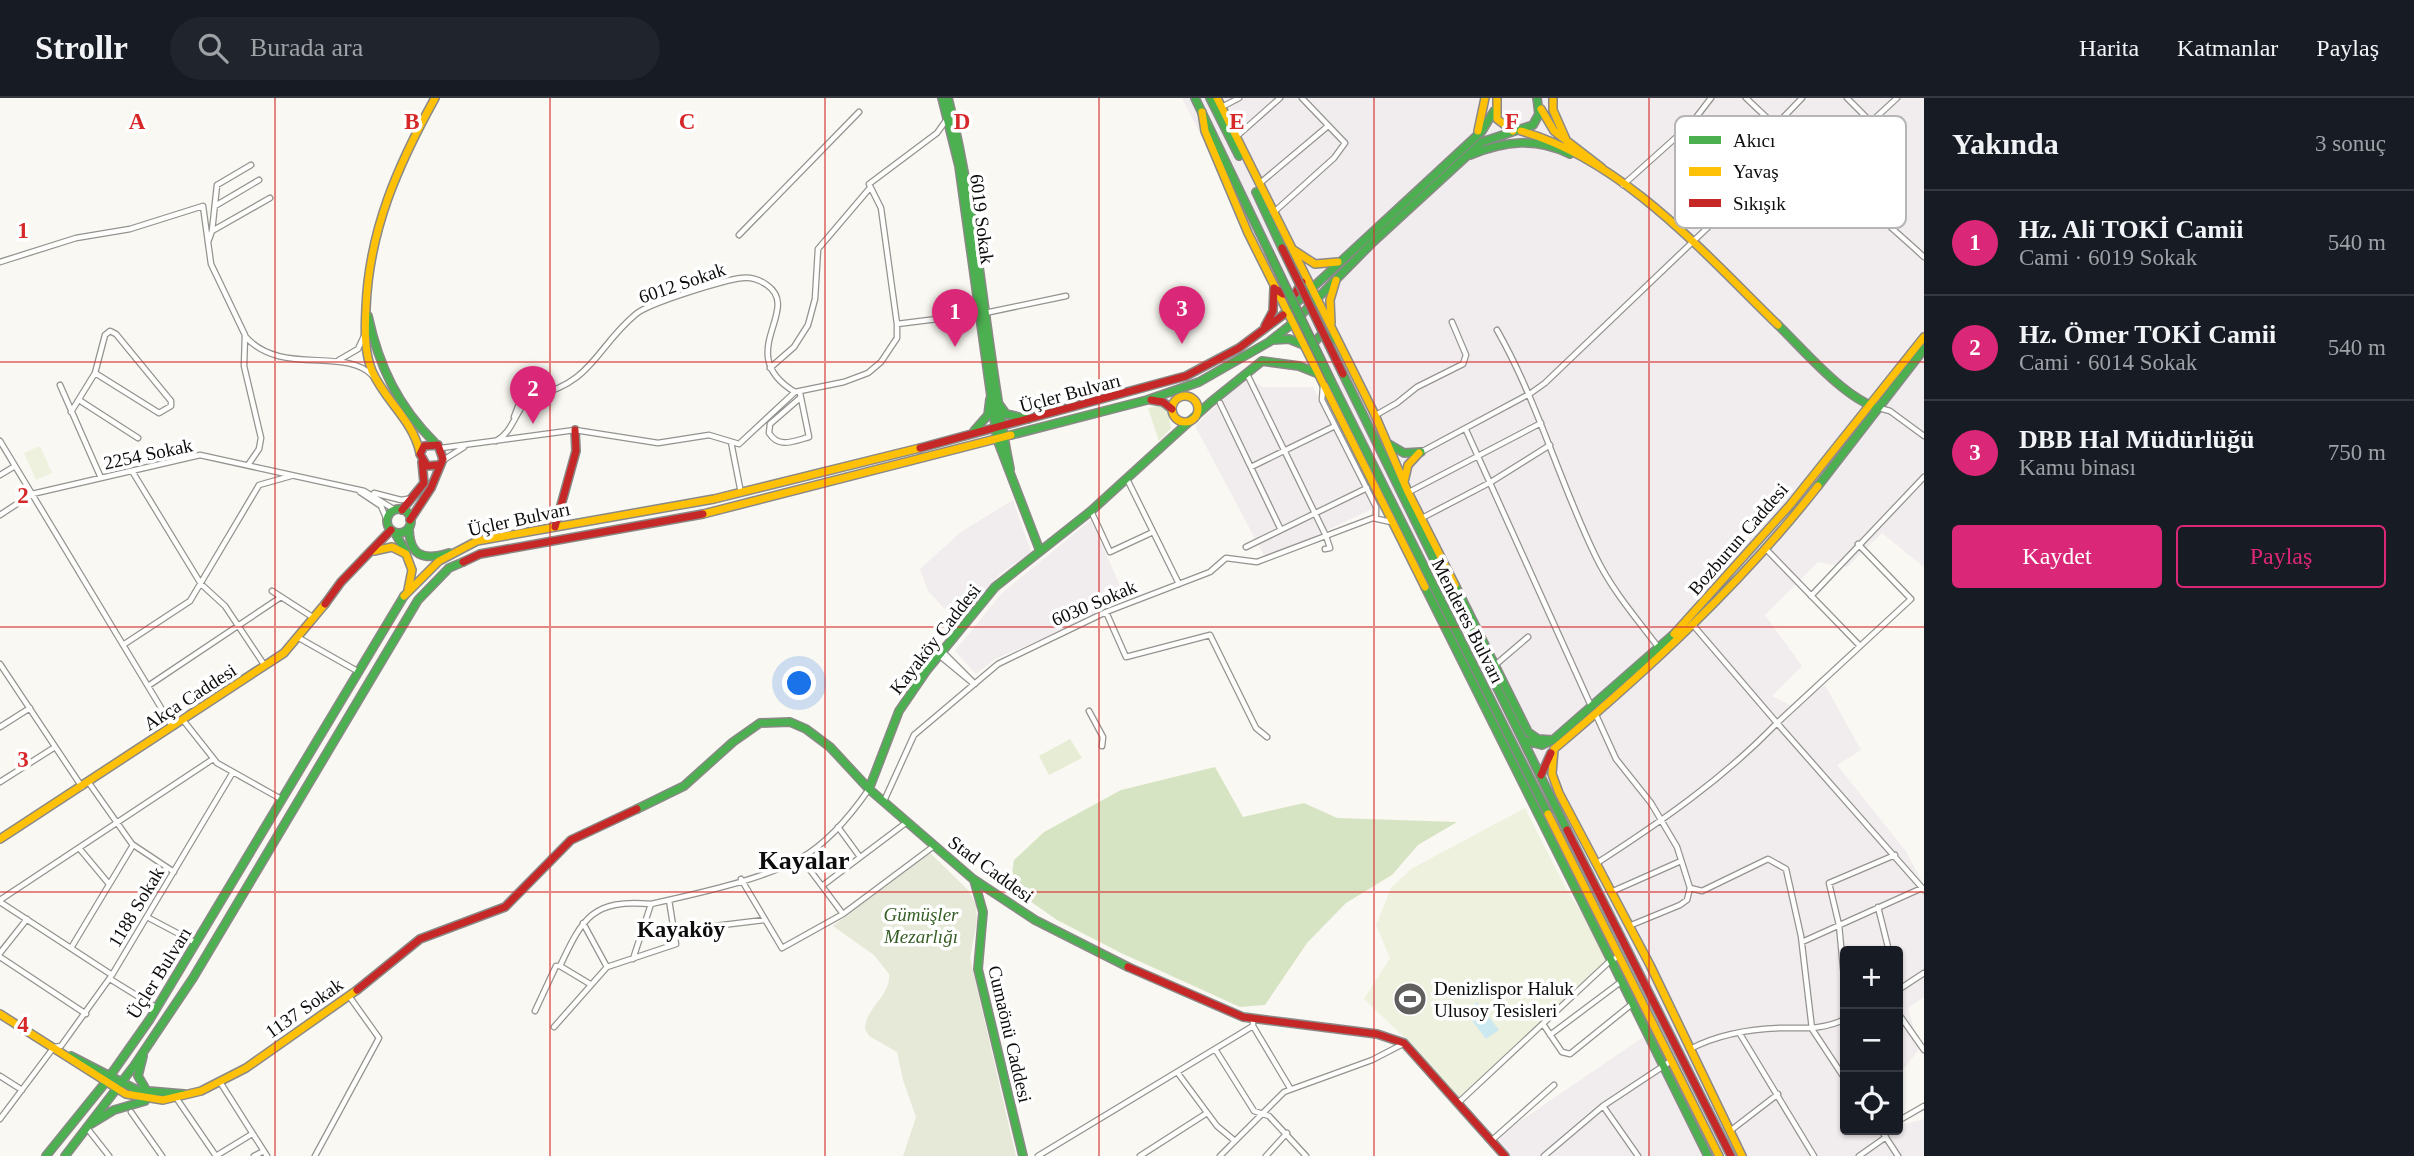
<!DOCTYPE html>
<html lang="tr">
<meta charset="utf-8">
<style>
:root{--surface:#171b24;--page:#20242c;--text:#f1f3f6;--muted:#9ea1a6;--line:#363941;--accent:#db2777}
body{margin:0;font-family:Georgia,serif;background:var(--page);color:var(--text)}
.controls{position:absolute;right:21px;bottom:21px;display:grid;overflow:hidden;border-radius:7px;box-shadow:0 2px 5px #0004}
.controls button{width:63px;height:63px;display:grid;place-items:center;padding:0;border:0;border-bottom:2px solid var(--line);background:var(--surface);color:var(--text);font:35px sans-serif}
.you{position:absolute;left:800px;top:586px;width:24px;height:24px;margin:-18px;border:5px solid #fff;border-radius:50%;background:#1a73e8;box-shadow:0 0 0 10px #1a73e833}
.badge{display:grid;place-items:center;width:46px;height:46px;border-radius:50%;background:var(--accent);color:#fff;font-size:23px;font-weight:700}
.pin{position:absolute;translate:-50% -58px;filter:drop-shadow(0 2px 4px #0008)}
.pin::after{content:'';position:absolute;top:37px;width:24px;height:21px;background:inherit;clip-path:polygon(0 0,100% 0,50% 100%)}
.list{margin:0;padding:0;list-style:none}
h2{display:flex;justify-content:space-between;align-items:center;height:91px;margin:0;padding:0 28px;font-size:30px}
h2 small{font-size:23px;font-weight:400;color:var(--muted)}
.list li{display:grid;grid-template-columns:46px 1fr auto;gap:21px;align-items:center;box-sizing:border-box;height:105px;padding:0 28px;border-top:2px solid var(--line)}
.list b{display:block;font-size:26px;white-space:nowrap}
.list p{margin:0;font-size:23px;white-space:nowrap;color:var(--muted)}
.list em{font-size:23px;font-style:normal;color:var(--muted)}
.actions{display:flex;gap:14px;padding:21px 28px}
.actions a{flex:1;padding:16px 0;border:2px solid var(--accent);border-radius:7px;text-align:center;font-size:24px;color:var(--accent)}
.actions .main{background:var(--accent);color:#fff}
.icon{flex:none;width:38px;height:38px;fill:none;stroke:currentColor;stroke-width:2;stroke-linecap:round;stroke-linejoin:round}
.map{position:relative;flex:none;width:1924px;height:1058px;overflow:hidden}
header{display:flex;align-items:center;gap:42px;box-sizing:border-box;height:98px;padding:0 35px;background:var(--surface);border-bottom:2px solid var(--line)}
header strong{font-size:33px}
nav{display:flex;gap:38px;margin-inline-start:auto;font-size:24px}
.search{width:490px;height:63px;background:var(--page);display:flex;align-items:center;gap:18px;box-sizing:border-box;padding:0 24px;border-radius:38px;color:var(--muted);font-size:26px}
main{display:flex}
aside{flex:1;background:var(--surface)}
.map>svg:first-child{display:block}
</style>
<header>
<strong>Strollr</strong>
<div class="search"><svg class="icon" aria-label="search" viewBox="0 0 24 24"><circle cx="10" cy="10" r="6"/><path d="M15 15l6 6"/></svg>Burada ara</div>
<nav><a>Harita</a><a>Katmanlar</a><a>Paylaş</a></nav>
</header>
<main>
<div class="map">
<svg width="1924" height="1058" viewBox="0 0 1924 1058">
<rect width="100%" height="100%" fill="#faf8f2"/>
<!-- industrial -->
<path fill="#f1ecee" d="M 1182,0 L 1924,0 L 1924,469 L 1882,435 L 1847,469 L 1818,464 L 1765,517 L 1802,568 L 1772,598 L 1790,607 L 1825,587 L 1861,652 L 1837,667 L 1905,752 L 1924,787 L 1924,899 L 1908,910 L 1920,950 L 1898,978 L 1898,853 L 1845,853 L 1845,1032 L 1898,1032 L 1898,1028 L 1924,1021 L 1924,1058 L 1509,1058 L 1491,1043 L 1655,931 Z
M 1246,278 L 1262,289 L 1313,289 L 1374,410 L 1266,461 L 1195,328 Z
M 1013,402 L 1031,454 L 1000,476 L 958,525 L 928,493 L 920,471 L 961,434 Z
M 1091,422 L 1125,499 L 1060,533 L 995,561 L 976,576 L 955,553 L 1002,495 Z"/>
<!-- green -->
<path fill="#e6edd4" d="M 1162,307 L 1168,313 L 1171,330 L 1159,343 L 1148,310 Z
M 1070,641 L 1082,660 L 1049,677 L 1039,658 Z"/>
<!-- forest -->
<path fill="#d7e4c3" d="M 1215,669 L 1243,719 L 1304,705 L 1337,720 L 1457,724 L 1418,747 L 1392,777 L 1346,805 L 1307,845 L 1265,907 L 1240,909 L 1121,855 L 1057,822 L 1010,789 L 1014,762 L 1044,734 L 1121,692 Z"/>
<!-- cemetery -->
<path fill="#e7e9d8" d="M 930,755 L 969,793 L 976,807 L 977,824 L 970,860 L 1016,1058 L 903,1058 L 916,1019 L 903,982 L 897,954 L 869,938 L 865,931 C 865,910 891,898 889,876 L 874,857 L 833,828 Z"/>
<!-- pitch -->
<path fill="#eef1de" d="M 40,348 L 52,375 L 36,382 L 24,355 Z
M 1525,710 L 1566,790 L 1611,862 L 1458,1005 L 1409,944 L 1364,901 L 1390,860 L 1376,827 L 1391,790 L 1411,771 Z"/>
<!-- water -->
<path fill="#cce8f0" d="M 1477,904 L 1499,932 L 1486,941 L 1465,913 Z"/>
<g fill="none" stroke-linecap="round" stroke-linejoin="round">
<defs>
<path id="street" d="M 1746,0 C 1804,56 1865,105 1924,159
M 1847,0 L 1871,24 L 1897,0
M 1220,10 L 1239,0
M 1775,28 L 1802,0
M 1236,39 L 1280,0
M 1259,86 L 1328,28
M 1623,87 L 1691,26 L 1711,0
M 215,108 L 259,82
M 1273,115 L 1334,60 L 1345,45 L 1302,0
M 212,133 L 217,87 L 251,67
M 739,137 L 859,14
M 208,144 L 212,133 L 270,100
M 0,164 L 76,140 L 130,131 L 203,108 L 211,166 L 245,237 L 244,268 L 261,340 L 259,351 L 248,367
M 897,226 L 881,110 L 869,86 L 937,35 L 947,21
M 1497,232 C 1538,304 1559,383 1595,457 C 1611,491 1636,520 1659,550
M 245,238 C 280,279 346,248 373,278
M 339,262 L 358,251 L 364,238
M 770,270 L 794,249 L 808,227 L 815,201 L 818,151 L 869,91
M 1247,276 L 1326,438 L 1330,450 L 1325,451
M524 293a7 7 0 1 1 14 0a7 7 0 1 1-14 0Z
M 60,287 L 101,380
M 1323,288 L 1322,302 L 1376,409 L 1376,417
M 536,289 L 554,291
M 534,298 C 593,285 596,249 636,216 C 649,205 724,182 742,180 C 751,179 760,182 767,187 C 803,212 732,256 795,294
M 800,300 L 770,326 L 769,335 C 779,351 794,343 809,339 L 800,295
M 79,302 L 138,340
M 1220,305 L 1280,430
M 1879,310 L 1890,313 L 1924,338
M 71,314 L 95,275 L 105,237 L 110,233 L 116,236 L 171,303 L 171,308 L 159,315 L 95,275
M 1376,317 L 1397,305 L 1417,289 L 1463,266 L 1466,257 L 1452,224
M 514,319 L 525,290 L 525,274
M 1466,332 L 1591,608
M 0,343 L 172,628
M 496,343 C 514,334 515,310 532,299
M 731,344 L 741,395
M 441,350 L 575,332 L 658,345 L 709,337 L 739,346 L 795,294 L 844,284 L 868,275 L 881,264 L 897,240 L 897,226 L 985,215 L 1066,198
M 1421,354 L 1531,295 L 1545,285 L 1794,47
M 442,363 L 464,349
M 1251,369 L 1335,328
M 132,373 L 201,486 L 225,508 L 265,568
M 0,377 L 15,368
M 1127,381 L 1179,486
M 360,394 L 381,408 L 387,422
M 1409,394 L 1541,325
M 374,395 L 401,402 L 413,400
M 1091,413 L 1110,454 L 1153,434
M 0,417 L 32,396 L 200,357 L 364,393 L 395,412
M 1422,420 L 1491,384 L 1550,347
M 1858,446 L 1911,501 L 1777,625 L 1924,792
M 1246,449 L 1367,390
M 1765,450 L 1860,548
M 272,493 L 314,520
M 1811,498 L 1924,379
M 1106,514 L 1126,559 L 1210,537 L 1256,630 L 1267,639
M 299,540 L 359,574
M 123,547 L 190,503 L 259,387 L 291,378
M 943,554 L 975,586
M 940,558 L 974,586
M 0,566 L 82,689
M 1494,568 L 1528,539
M 148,588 L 281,499
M 1089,613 L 1103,639 L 1102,648
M 1596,617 L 1616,661 L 1651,705 L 1677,749 L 1690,790 L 1702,793 L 1768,761 L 1786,771 L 1801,838 L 1812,931 L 1845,981
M 183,622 L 217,665 L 281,701
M 0,629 L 30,610
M 0,684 L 55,649
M 89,685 L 132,746 L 174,774
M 884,703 L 914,637 L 998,566 L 1106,514 L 1210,474 L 1226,460 L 1257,464 L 1373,420 L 1391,424
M 838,729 L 860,759
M 79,750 L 109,786
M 801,760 L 843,816
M 1597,765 C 1662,723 1723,681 1777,625 L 1693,527
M 741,781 L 782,850 L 843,816 L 934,748
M 822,788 L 907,724
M 1611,794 L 1681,763
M 0,802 L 213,661
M 0,804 L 112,877
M 1878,809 L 1889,853
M 147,819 L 196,845
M 583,825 L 607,869
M 1629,828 L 1680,807 L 1687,802 L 1690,790
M 673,833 L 764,822
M 1802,844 L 1922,790
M 71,850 L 133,747
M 0,855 L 27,821
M 0,859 L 86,916
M 633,861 L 651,806 C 692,797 765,781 801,760 C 829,744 851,717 869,691
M 560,868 L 590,886
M 110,881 L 157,910
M 1845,890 L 1839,827 L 1829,785 L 1895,757
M 1898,892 L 1924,875
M 535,913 L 556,868 L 560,868 C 583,819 593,801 651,806
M 1898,915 L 1924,952
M 1543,926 L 1562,954 L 1570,956 L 1632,906
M 1253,928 L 1290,990
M 554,929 L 607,869 L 676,846 L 669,802
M 1740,936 L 1814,1058
M 1550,937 L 1622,883
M 1215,951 L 1254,1013 L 1269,1018 L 1306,1058
M 1690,951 C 1717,937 1750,931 1781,930 C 1803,930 1824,932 1845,921
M 1177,974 L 1217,1028 L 1235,1043
M 0,978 L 22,992
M 220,984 L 267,1058
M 177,1001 L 216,1058
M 1458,1005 L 1611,862 L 1619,859
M 1603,1008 L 1638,1058
M 131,1014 L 162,1058
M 0,1021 L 54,949 L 61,948 L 112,877 L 233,674
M 1898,1023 L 1924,1008
M 87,1030 L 109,1058
M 1881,1032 L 1898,1058
M 1730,1033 L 1778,996
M 1491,1043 L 1554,987
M 216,1058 L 252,1036
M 254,1058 L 264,1053
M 315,1058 L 379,940 L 349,898
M 1038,1058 L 1253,928 L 1253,921
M 1140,1058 L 1207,1015
M 1220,1058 L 1284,994 L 1372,962 L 1403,946
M 1266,1058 L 1287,1035
M 1544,1058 L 1603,1008 L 1671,963
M 1859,1058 L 1886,1039"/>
<path id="fast" d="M 942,0 L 959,68 L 997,341 L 1040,453
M 948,0 C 979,122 985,248 1010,371
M 1195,0 L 1269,154
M 1210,0 L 1239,58
M 1470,57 C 1505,43 1536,39 1570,56
M 1256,94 L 1282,150
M 1283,217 L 1482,33 L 1494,13
M 368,218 C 379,269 398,308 435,345
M 1778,227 C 1804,252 1844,300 1878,310
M 1273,242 L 1289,241 L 1304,247
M 1311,248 L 1321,237 L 1337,242
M 1343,276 L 1567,732
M 1331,283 L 1548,716
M 996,302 L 1006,316 L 1028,321
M 1211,304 L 1262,263 L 1299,268 L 1319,276
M 974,333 L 988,317 L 990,301
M 1011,337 L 1147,302 L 1199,284 L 1269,244 L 1293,225 L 1373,144 L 1482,44 L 1533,27 L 1539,16 L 1537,0
M 1170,341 L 1211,304
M 1387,345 L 1404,355 L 1421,354
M 1818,388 L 1924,251
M387 423a12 12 0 1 1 24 0a12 12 0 1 1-24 0Z
M 409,429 C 409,458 423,463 449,455
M 395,435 L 406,454
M 1455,487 L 1528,634 L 1538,641 L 1553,642 L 1674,536
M 1425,489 L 1611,862
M 1523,642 L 1542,647 L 1553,642
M 869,691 L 899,613 L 927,572 L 995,489 L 1091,413 L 1170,341
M 637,711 L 684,688 L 733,644 L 760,625 L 790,624 L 806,631 L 830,649 L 869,691 L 973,781 L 1035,822 L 1128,869
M 974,782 L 983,814 L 978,871 L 1023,1058
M 1611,862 L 1708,1058
M 71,958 L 137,992 L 184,996
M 143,958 L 138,978 L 148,995
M 91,1026 L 114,1012 L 145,1003
M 46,1058 L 105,985 L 150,921 L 404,498
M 65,1058 L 134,968 L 193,880 L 418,502 L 449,470 L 463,464"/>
<path id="slow" d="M 1217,0 L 1375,317 L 1408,394 L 1455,487
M 1497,0 L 1497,21 L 1513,33
M 1553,0 L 1553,12 L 1568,46
M 1541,11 L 1554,33 L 1602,70
M 1202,14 L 1205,33 L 1248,135 L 1425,489
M 1478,33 L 1485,0
M 1521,33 C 1623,62 1704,155 1778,227
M 1292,151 L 1315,166 L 1338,164
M 1331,225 L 1330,202 L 1336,182
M1172 311a13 13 0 1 1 26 0a13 13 0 1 1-26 0Z
M 420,355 C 413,322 385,303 372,273 C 364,253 365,231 366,210 C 369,132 398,67 435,0
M 1404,384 L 1408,367 L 1419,355
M 703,416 L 1011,337
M 374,453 L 392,449 L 406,456 L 412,472 L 408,492
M 404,498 L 439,463 L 477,443 L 714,401 L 920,350
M 1674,536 L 1790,407 L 1924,239
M 1554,651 L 1552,676 L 1559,695 L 1650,867 L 1742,1058
M 1554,651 C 1649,571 1741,486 1818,388
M 1548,716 L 1719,1058
M 0,741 L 284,555 L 325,506
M 0,916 L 126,996 L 163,1002 L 201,993 L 246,970 L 357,892"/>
<path id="jam" d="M 1277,192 L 1283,196 L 1295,196 L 1302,184
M 1265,228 L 1273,213 L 1274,190
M 1151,302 L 1163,304 L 1172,311
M 920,350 L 1186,278 L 1239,250 L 1283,217
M 402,412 L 424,385 L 422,364
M 410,422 L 431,390 L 443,361 L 438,347 L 424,348 L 420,356 L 427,368 L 438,367
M 555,429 L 576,353 L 575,332
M 463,464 L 480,456 L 703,416
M 325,506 L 341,484 L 391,432
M 1541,677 L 1551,655
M 1567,732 L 1731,1058
M 1128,869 L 1243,919 L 1377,936 L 1404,945 L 1505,1058
M 357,892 L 420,841 L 505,809 L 571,742 L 637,711"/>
</defs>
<!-- street casing -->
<use href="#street" stroke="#949390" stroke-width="7"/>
<!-- fast casing -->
<use href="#fast" stroke="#8a8987" stroke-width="10"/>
<!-- slow casing -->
<use href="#slow" stroke="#8a8987" stroke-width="10"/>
<!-- jam casing -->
<use href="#jam" stroke="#8a8987" stroke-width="10"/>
<!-- street -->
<use href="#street" stroke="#fefefd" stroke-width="4.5"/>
<!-- fast -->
<use href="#fast" stroke="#4caf50" stroke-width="7"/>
<!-- slow -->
<use href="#slow" stroke="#ffc107" stroke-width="7"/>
<!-- jam -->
<use href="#jam" stroke="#c62828" stroke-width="7"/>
<defs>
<path id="fast-bridge" d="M 1269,154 L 1331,283"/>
<path id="jam-bridge" d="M 1282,150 L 1343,276"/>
</defs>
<!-- fast-bridge casing -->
<use href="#fast-bridge" stroke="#81807d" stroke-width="10" stroke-linecap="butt"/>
<!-- jam-bridge casing -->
<use href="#jam-bridge" stroke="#81807d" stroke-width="10" stroke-linecap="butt"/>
<!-- fast-bridge -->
<use href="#fast-bridge" stroke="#4caf50" stroke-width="7"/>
<!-- jam-bridge -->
<use href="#jam-bridge" stroke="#c62828" stroke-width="7"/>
</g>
<!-- grid -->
<path fill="none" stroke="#d62828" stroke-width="2" stroke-opacity="0.55" d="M 275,0 L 275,1058M 550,0 L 550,1058M 825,0 L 825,1058M 1099,0 L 1099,1058M 1374,0 L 1374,1058M 1649,0 L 1649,1058M 0,264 L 1924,264M 0,529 L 1924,529M 0,794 L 1924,794"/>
<!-- icons -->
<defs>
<symbol id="stadium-disc" viewBox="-11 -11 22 22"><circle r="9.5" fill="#605f5d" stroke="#fff"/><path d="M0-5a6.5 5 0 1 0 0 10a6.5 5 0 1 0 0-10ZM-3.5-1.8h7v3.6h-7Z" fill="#fff"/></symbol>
</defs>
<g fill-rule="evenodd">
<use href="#stadium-disc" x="1391" y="882" width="38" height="38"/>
</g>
<g text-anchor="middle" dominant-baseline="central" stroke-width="7" stroke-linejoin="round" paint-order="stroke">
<!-- street labels -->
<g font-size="19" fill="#0d0d0d" stroke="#fff">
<text transform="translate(982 121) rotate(83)">6019 Sokak</text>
<text transform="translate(682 185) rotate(-19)">6012 Sokak</text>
<text transform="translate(1070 295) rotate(-15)">Üçler Bulvarı</text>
<text transform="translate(148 356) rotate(-12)">2254 Sokak</text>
<text transform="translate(519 421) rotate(-12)">Üçler Bulvarı</text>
<text transform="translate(1738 441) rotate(-49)">Bozburun Caddesi</text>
<text transform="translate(1094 505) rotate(-23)">6030 Sokak</text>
<text transform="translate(1468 523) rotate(63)">Menderes Bulvarı</text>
<text transform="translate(935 541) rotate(-52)">Kayaköy Caddesi</text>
<text transform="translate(190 599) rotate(-33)">Akça Caddesi</text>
<text transform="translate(991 771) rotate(36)">Stad Caddesi</text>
<text transform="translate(136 809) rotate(-59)">1188 Sokak</text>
<text transform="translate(159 875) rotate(-58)">Üçler Bulvarı</text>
<text transform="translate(304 910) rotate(-35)">1137 Sokak</text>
<text transform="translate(1010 936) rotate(77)">Cumaönü Caddesi</text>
</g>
<!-- park labels -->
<g font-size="19" font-style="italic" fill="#365e24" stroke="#fff">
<text x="921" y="816">Gümüşler<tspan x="921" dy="22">Mezarlığı</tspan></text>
</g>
<!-- poi labels -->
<g font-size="19" fill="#0d0d0d" stroke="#fff" text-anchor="start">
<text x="1434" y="890">Denizlispor Haluk<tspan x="1434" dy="22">Ulusoy Tesisleri</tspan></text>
</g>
<!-- quarter labels -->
<g font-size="23" font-weight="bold" fill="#0d0d0d" stroke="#fff">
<text x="681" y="831">Kayaköy</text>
</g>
<!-- district labels -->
<g font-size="26" font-weight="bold" fill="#0d0d0d" stroke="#fff">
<text x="804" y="762">Kayalar</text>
</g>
</g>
<!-- legend -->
<rect x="1675" y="18" width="231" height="112" rx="10" fill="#fff" stroke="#b6b6b6" stroke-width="2"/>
<rect x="1689" y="38" width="32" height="8" fill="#4caf50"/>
<rect x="1689" y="69" width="32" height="9" fill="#ffc107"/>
<rect x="1689" y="101" width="32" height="8" fill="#c62828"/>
<g font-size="19" fill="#0d0d0d">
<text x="1733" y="49">Akıcı</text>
<text x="1733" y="80">Yavaş</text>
<text x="1733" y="112">Sıkışık</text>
</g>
<g font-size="23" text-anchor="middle" font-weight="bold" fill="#d62828" stroke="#fff" stroke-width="7" stroke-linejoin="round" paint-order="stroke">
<text x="137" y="31">A</text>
<text x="412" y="31">B</text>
<text x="687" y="31">C</text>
<text x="962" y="31">D</text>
<text x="1237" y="31">E</text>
<text x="1512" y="31">F</text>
<text x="23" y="140">1</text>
<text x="23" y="405">2</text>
<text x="23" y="669">3</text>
<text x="23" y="934">4</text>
</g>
</svg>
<div class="controls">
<button>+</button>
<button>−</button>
<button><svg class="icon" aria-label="locate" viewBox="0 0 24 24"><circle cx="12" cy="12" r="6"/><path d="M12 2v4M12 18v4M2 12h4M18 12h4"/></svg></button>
</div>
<div class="you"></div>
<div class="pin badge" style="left:955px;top:249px">1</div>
<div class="pin badge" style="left:533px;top:326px">2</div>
<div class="pin badge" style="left:1182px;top:246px">3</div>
</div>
<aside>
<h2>Yakında<small>3 sonuç</small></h2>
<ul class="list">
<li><span class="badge">1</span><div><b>Hz. Ali TOKİ Camii</b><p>Cami · 6019 Sokak</p></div><em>540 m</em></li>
<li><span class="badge">2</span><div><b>Hz. Ömer TOKİ Camii</b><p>Cami · 6014 Sokak</p></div><em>540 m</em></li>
<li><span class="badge">3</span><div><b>DBB Hal Müdürlüğü</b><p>Kamu binası</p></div><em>750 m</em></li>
</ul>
<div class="actions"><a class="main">Kaydet</a><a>Paylaş</a></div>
</aside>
</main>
